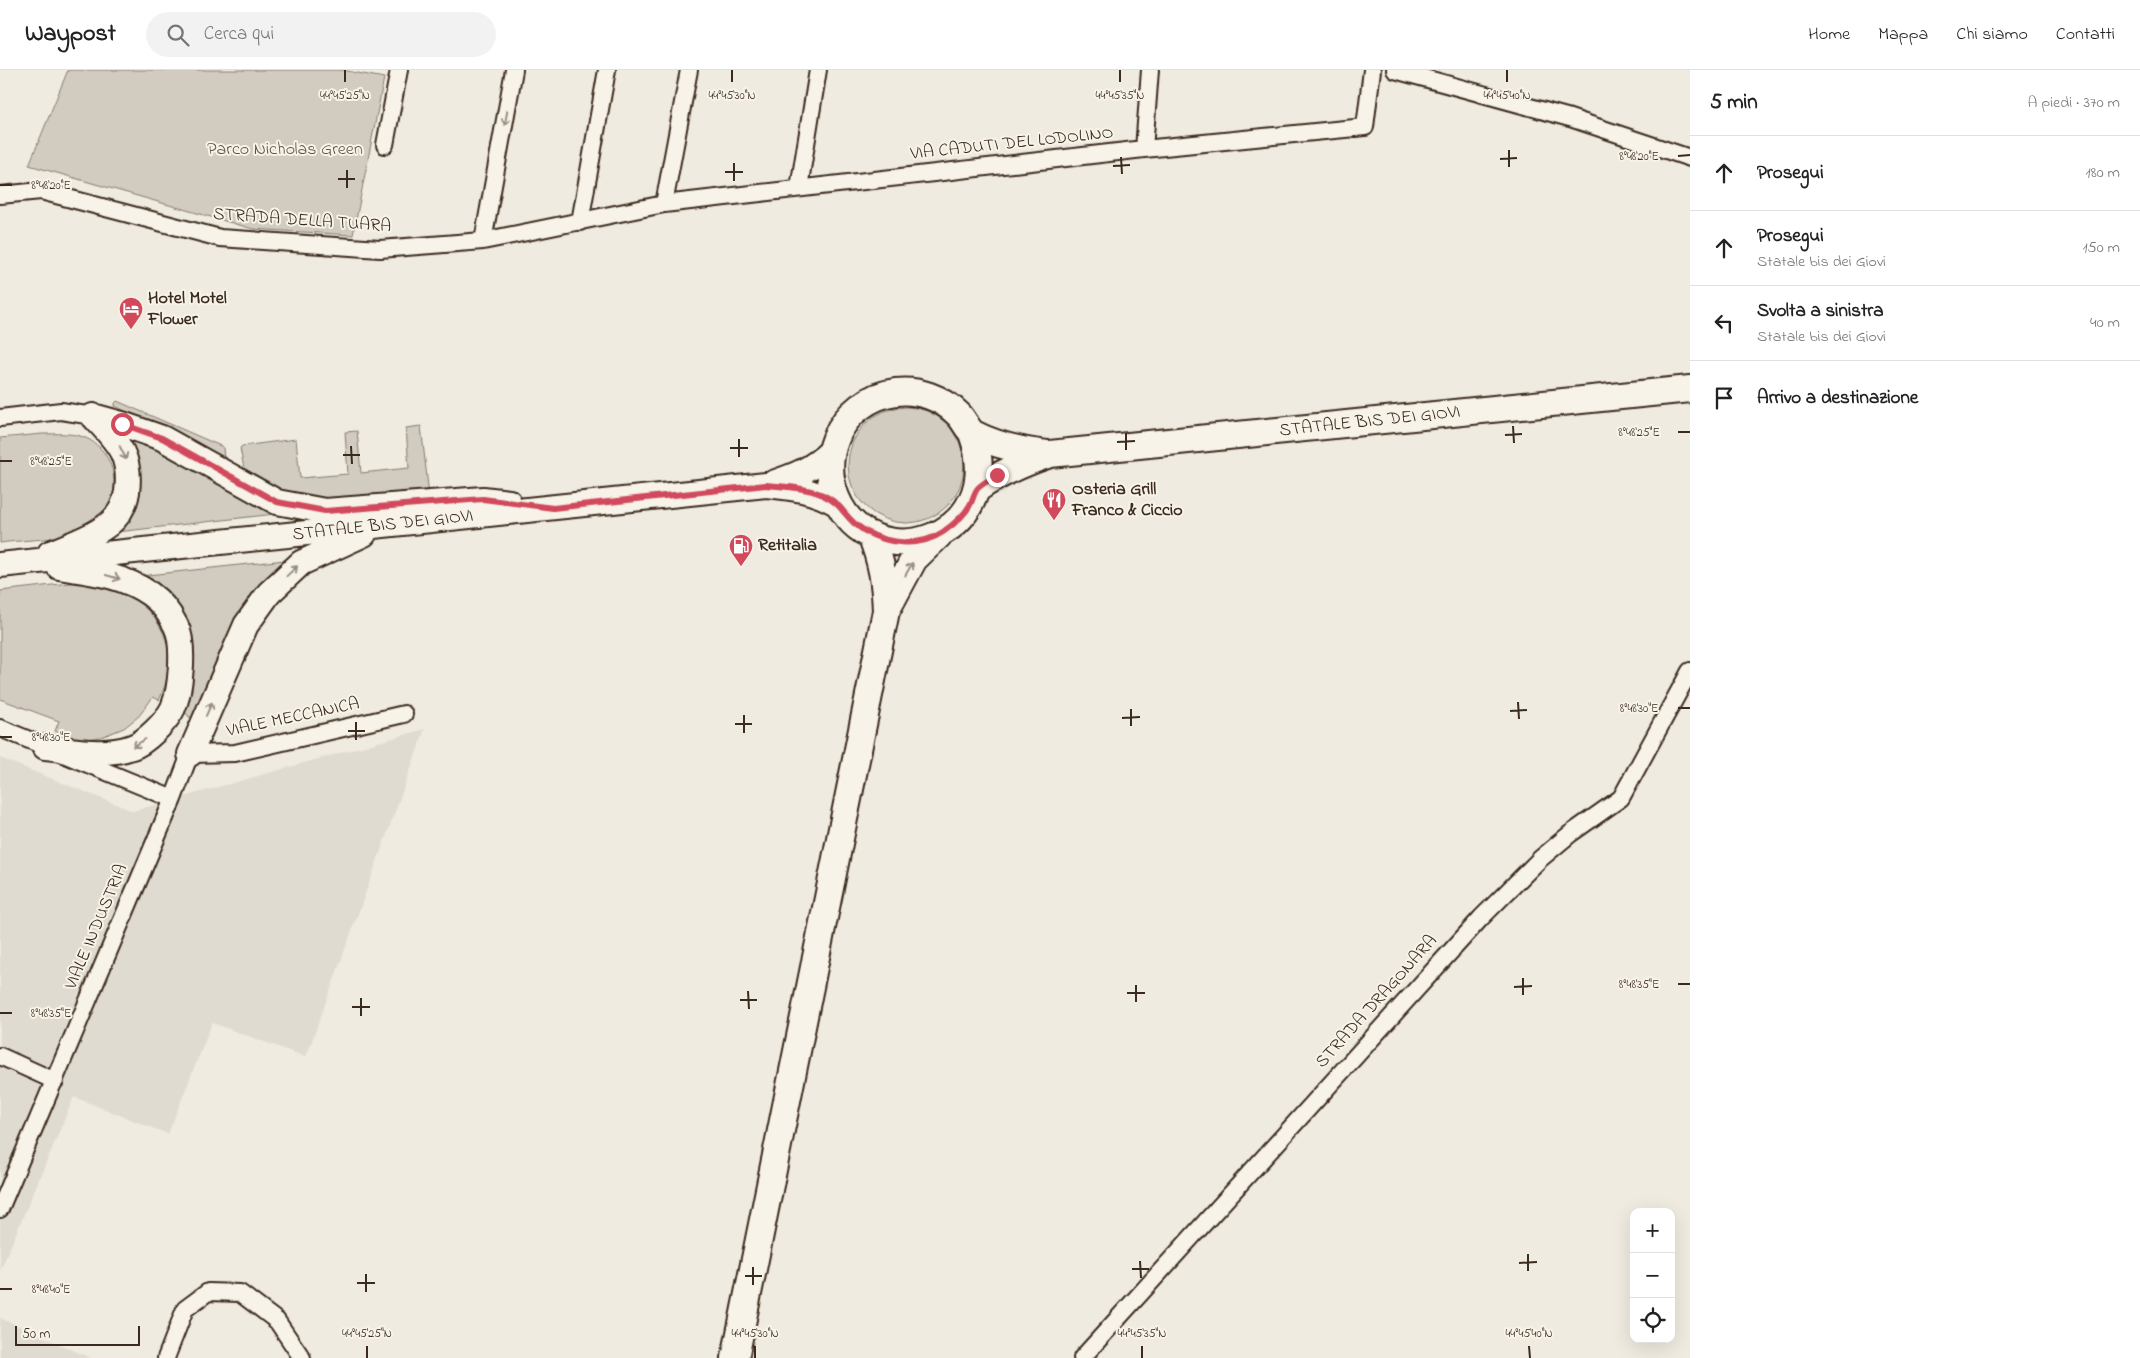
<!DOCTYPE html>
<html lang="it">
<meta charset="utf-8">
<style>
:root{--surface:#fff;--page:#f2f2f2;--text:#222;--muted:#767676;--line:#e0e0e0}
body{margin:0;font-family:"Indie Flower",sans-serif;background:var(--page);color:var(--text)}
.controls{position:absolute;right:15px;bottom:15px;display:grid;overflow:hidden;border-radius:10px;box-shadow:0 5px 20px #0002}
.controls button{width:45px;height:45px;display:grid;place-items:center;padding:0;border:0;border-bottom:1px solid var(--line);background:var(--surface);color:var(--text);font:25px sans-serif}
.scale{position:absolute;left:15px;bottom:12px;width:125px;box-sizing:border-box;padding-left:5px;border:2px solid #3b2a1e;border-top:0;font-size:14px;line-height:18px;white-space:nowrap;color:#3b2a1e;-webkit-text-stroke:4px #f7f3e8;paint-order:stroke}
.stop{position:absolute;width:15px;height:15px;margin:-11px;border:4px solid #d1495b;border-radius:50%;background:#fff}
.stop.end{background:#d1495b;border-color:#fff;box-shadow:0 1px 5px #0008}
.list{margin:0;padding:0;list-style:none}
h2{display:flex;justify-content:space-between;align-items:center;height:65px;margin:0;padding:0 20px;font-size:21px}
h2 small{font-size:16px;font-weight:400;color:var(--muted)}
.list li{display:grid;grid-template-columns:32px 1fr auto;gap:15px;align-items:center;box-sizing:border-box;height:75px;padding:0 20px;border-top:1px solid var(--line)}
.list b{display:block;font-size:19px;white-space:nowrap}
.list p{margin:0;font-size:16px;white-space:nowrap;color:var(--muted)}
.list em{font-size:16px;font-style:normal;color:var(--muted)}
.icon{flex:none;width:28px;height:28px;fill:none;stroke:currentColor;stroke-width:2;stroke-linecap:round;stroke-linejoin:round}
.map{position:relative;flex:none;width:1690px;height:1288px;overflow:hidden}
header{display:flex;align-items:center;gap:30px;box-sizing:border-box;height:70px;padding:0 25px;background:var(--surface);border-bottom:1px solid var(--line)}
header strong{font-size:24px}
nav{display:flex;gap:28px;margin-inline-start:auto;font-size:18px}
.search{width:350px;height:45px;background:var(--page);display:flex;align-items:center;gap:12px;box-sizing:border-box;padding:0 18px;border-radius:28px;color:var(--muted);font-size:19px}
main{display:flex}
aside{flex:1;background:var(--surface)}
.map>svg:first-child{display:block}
</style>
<header>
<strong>Waypost</strong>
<div class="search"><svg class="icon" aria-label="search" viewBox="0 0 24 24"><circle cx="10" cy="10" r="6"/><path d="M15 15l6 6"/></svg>Cerca qui</div>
<nav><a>Home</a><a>Mappa</a><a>Chi siamo</a><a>Contatti</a></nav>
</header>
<main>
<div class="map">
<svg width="1690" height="1288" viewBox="0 0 1690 1288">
<rect width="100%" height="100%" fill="#efebe0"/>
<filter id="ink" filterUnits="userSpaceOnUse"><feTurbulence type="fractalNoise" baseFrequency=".02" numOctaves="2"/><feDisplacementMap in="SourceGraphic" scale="10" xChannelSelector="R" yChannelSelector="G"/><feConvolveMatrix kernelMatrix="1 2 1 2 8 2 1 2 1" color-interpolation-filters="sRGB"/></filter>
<g filter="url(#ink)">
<!-- built -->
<path fill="#e0dbd0" d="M 425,659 L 306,987 L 212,953 L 168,1064 L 74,1027 L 0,1201 L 0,688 L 133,741 Z
M 0,1248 L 91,1288 L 0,1288 Z"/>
<!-- green -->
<path fill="#d1cbc0" stroke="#867a6f" d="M 68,0 L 342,0 L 384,8 L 353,165 L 253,159 L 29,95 Z
M 117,331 L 223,377 L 224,390 L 115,336 L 115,333 Z
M848 395a58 58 0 1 1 116 0a58 58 0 1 1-116 0Z
M 112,356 L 142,368 L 275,444 L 117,462 L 125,446 Z
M 421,356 L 429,425 L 315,436 L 245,404 L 240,378 L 242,376 L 296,369 L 300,408 L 348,404 L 345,362 L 357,361 L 361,403 L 409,398 L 406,358 Z
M 42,364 C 57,364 75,362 88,369 C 121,386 124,439 90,457 C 65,471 28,469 0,473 L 0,368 Z
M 285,490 L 287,493 L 194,647 L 189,647 L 182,638 L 186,584 L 139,506 Z
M 96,510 C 104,512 115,514 122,518 C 127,521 132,526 137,530 C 170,557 178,592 159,630 L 153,627 L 139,646 L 124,658 L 101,667 L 78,670 L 55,661 L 59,651 L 0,629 L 0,521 Z"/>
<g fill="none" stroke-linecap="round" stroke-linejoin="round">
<defs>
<path id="street" d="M 1395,0 L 1570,48 L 1690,88
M 385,75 L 399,0
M 1144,79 L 1150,0
M 799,118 L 818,0
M 0,125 L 41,121 L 220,168 L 380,179 L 483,171 L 664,134 L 1144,79 L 1365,57 L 1372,0
M 664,134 L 689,0
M 580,152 L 607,0
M 483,171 L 514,0
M 0,348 L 61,341 L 93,346
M 0,658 L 173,729
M 0,986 L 55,1011
M 0,1139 L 173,729 L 190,684 L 235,683 L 404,644
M 166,1288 L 185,1239 L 208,1222 L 240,1223 L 277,1251 L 302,1288
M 1082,1288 L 1481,848 L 1540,789 L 1570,764 L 1621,728 L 1690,601"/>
<path id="secondary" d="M 93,346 L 122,354 L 162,368 L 277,432 L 325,441 L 483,429 L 509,432
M 773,413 C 797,405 812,399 831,381
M 50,483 C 70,475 92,467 109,454 C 119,446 125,434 127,422 C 132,384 116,371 93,346
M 0,495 L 766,415 C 795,418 813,420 838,434
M 45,677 C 75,680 104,687 132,677 C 145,673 167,651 173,638 C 181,620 185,574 176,556 C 170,544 160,531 150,524 C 123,505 91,502 59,497
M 190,684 L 246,555 L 269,523 L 301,493 L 364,464"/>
<path id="primary" d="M 972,363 C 1011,470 870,512 836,427 C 828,407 828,388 836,368 C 845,344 870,325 896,322 C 918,319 942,328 958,344 C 964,349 967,360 974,364 C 997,376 1022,381 1047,384
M 977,419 C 1000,403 1023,393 1050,384 L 1690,319
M 886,541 L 914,489 L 939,465
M 735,1288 L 886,541 C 885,513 882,492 871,465"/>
</defs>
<!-- street casing -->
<use href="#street" stroke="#3b2a1e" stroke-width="20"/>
<!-- secondary casing -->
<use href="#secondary" stroke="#3b2a1e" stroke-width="28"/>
<!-- primary casing -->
<use href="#primary" stroke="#3b2a1e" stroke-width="30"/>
<!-- street -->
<use href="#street" stroke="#f7f3e8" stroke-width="16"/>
<!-- secondary -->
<use href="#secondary" stroke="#f7f3e8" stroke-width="24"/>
<!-- primary -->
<use href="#primary" stroke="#f7f3e8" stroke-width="26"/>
</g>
<!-- one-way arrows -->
<defs><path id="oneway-shaft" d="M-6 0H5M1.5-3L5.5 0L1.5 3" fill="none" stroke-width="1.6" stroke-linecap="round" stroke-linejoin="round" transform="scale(1.25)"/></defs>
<g stroke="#998e83">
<use href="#oneway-shaft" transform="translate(506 48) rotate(100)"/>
<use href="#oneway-shaft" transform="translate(123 383) rotate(64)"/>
<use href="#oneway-shaft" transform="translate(909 499) rotate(-60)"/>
<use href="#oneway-shaft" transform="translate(292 501) rotate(-43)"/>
<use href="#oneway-shaft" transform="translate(113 507) rotate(16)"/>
<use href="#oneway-shaft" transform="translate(209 639) rotate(-66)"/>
<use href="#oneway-shaft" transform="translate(139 673) rotate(148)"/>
</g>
</g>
<g fill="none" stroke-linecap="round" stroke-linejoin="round" filter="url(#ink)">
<!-- route -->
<path stroke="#d1495b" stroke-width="6" d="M 122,354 L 162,368 L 277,432 L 325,441 L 483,429 L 553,438 L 766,415 C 785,417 805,417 823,425 C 841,434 841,441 854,453 C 877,473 916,480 943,462 C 953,455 964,446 970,435 C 973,430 974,422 978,418 C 983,413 991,409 997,405"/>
</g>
<!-- ticks -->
<path fill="none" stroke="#3b2a1e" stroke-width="2" d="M 345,0 L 345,12M 732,0 L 732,12M 1120,0 L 1120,12M 1507,0 L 1507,12M 1509,80 L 1509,97M 1678,86 L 1690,85M 1121,87 L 1122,104M 1500,89 L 1517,88M 734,93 L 734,111M 1113,96 L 1130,95M 347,100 L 347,118M 725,102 L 743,102M 338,109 L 355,109M 0,115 L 12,115M 1513,356 L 1514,373M 1678,362 L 1690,362M 1126,363 L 1126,380M 1505,365 L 1522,364M 739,369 L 739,387M 1117,372 L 1135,371M 351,376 L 352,394M 730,378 L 748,378M 343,385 L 360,385M 0,391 L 12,391M 1518,632 L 1519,649M 1678,638 L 1690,638M 1131,639 L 1131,656M 1510,641 L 1527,640M 744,645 L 744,663M 1122,648 L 1140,647M 356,652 L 356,670M 735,654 L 752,654M 348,661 L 365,661M 0,667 L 12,667M 1523,908 L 1523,925M 1678,914 L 1690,914M 1136,915 L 1136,932M 1514,917 L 1532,916M 748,921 L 749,939M 1127,923 L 1145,923M 361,928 L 361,946M 740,930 L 757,930M 352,937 L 370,937M 0,943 L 12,943M 1528,1184 L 1528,1201M 1140,1191 L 1141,1208M 1519,1193 L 1537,1192M 753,1197 L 753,1215M 1132,1199 L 1149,1199M 366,1204 L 366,1222M 745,1206 L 762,1206M 357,1213 L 375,1213M 0,1219 L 12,1219M 367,1276 L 367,1288M 755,1276 L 755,1288M 1142,1276 L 1142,1288M 1529,1276 L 1530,1288"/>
<!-- icons -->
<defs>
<symbol id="hotel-pin" viewBox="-11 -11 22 30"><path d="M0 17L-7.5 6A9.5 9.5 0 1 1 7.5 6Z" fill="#d1495b" stroke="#f7f3e8"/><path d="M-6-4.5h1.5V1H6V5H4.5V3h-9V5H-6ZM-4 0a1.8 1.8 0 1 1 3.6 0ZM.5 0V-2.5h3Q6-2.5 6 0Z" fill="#fff"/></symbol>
<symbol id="restaurant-pin" viewBox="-11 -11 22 30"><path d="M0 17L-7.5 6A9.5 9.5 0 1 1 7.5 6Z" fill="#d1495b" stroke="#f7f3e8"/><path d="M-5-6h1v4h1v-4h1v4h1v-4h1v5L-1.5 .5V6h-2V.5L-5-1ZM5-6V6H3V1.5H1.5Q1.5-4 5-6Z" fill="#fff"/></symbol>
<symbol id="fuel-pin" viewBox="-11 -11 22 30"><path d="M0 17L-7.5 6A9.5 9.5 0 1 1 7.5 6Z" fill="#d1495b" stroke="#f7f3e8"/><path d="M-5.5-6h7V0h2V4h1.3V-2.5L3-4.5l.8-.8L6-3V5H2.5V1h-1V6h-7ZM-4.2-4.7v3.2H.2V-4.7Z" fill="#fff"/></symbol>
</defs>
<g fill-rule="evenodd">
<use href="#hotel-pin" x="117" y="225" width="28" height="38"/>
<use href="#restaurant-pin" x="1040" y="416" width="28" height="38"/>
<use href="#fuel-pin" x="727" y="462" width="28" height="38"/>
</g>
<g text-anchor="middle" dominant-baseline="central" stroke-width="4" stroke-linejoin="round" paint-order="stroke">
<!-- street labels -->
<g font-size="18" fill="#3b2a1e" stroke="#f7f3e8">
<text transform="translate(1012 74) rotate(-6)">VIA CADUTI DEL LODOLINO</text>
<text transform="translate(302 151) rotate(4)">STRADA DELLA TUARA</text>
<text transform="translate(1370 352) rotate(-6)">STATALE BIS DEI GIOVI</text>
<text transform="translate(383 456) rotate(-6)">STATALE BIS DEI GIOVI</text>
<text transform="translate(293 648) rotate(-12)">VIALE MECCANICA</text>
<text transform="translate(97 857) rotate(-67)">VIALE INDUSTRIA</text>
<text transform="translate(1377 932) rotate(-48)">STRADA DRAGONARA</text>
</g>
<!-- park labels -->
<g font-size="18" fill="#605246" stroke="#f7f3e8">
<text x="285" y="80">Parco Nicholas Green</text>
</g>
<!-- poi labels -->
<g font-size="18" font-weight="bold" fill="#3b2a1e" stroke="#f7f3e8" text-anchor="start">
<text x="148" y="229">Hotel Motel<tspan x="148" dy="21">Flower</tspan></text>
<text x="1072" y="420">Osteria Grill<tspan x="1072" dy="21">Franco &amp; Ciccio</tspan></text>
<text x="758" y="476">Retitalia</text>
</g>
</g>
<g font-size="12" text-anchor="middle" fill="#3b2a1e" stroke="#f7f3e8" stroke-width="4" stroke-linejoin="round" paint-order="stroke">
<text x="345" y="29">44°45'25"N</text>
<text x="732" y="29">44°45'30"N</text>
<text x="1120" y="29">44°45'35"N</text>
<text x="1507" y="29">44°45'40"N</text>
<text x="1639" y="90">8°48'20"E</text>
<text x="51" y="119">8°48'20"E</text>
<text x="1639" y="366">8°48'25"E</text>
<text x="51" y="395">8°48'25"E</text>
<text x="1639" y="642">8°48'30"E</text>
<text x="51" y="671">8°48'30"E</text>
<text x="1639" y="918">8°48'35"E</text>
<text x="51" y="947">8°48'35"E</text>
<text x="51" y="1223">8°48'40"E</text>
<text x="367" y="1267">44°45'25"N</text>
<text x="755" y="1267">44°45'30"N</text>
<text x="1142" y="1267">44°45'35"N</text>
<text x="1529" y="1267">44°45'40"N</text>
</g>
</svg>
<div class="controls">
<button>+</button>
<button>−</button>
<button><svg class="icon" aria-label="locate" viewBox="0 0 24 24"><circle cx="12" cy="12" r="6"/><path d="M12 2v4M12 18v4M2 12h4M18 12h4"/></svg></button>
</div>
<div class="scale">50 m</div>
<div class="stop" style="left:122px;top:354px"></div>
<div class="stop end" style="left:997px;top:405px"></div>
</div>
<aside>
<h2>5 min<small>A piedi · 370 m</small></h2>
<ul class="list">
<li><svg class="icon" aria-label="ahead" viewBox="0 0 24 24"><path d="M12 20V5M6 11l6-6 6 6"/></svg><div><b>Prosegui</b></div><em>180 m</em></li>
<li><svg class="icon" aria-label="ahead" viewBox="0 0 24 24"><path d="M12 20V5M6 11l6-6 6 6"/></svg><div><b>Prosegui</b><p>Statale bis dei Giovi</p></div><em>150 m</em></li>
<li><svg class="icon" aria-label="left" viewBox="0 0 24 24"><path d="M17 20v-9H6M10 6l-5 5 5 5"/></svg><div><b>Svolta a sinistra</b><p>Statale bis dei Giovi</p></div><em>40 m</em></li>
<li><svg class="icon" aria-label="arrive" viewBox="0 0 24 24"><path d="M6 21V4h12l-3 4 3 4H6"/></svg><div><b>Arrivo a destinazione</b></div></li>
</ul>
</aside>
</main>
